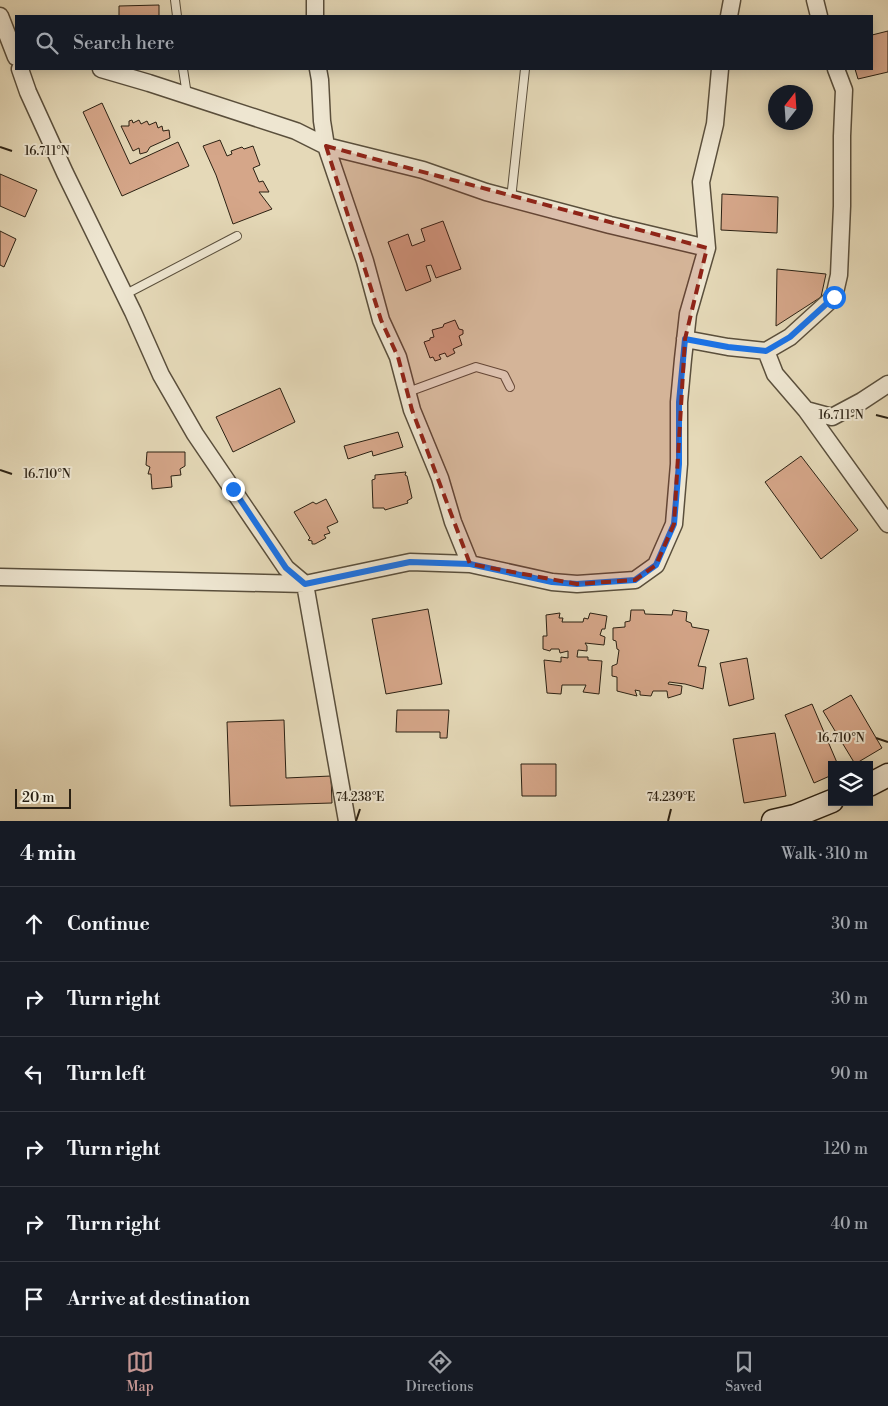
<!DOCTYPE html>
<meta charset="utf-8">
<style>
:root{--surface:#171b24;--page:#20242c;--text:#f1f3f6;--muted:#9ea1a6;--line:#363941;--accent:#c59692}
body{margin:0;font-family:"Libre Bodoni",serif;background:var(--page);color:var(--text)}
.controls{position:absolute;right:15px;bottom:15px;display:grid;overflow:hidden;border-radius:0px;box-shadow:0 2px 12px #0003}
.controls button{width:45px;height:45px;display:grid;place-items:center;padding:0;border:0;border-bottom:1px solid var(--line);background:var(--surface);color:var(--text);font:25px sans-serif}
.compass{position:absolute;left:768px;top:85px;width:45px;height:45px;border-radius:50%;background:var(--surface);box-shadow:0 2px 12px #0003;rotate:17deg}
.scale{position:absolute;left:15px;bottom:12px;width:56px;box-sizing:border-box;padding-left:5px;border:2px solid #2b2113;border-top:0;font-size:14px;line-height:18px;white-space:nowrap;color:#2b2113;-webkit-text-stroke:4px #eee6d1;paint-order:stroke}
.stop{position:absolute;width:15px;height:15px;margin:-11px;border:4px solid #1a73e8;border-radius:50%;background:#fff}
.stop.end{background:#1a73e8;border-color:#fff;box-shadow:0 1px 5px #0008}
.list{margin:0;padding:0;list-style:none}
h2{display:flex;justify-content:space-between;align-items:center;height:65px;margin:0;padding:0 20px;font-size:21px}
h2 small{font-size:16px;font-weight:400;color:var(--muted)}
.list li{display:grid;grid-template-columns:32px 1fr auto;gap:15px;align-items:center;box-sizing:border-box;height:75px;padding:0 20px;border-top:1px solid var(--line)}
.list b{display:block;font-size:19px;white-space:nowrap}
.list em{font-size:16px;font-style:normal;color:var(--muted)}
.icon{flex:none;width:28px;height:28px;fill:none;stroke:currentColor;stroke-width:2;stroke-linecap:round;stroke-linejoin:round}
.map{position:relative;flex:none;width:888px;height:821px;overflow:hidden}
.search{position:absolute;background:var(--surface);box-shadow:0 2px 12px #0003;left:15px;right:15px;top:15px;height:55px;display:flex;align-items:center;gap:12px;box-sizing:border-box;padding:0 18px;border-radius:0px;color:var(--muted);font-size:19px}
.sheet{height:515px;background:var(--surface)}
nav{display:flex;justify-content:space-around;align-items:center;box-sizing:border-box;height:70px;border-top:1px solid var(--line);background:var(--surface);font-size:14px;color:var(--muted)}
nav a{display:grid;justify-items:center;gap:2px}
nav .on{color:var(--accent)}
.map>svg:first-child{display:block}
</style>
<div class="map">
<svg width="888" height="821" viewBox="0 0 888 821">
<rect width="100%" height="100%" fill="#e5d9b8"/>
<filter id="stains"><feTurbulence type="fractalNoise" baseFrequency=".004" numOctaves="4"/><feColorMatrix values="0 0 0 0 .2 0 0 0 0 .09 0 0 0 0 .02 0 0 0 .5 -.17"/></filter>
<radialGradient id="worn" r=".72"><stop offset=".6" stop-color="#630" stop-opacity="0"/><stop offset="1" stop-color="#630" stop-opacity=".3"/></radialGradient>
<!-- building -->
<path fill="#d5a689" stroke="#2b2113" d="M 159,5 L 159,16 L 119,16 L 119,6 Z
M 888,31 L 888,72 L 858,79 L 855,69 L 872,69 L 872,35 Z
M 102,103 L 130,164 L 178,142 L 189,166 L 122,196 L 83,112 Z
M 132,120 L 133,123 L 139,120 L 141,124 L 147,121 L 149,125 L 156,122 L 158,128 L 162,126 L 163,131 L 169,130 L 170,138 L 150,147 L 147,152 L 140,154 L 139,148 L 133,151 L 121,126 L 129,126 L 129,121 Z
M 220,140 L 227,156 L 232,154 L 231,151 L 242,147 L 244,149 L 253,146 L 260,165 L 253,168 L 259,182 L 263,181 L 269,192 L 259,192 L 272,209 L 233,224 L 216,175 L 203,146 Z
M 0,174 L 37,190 L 25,217 L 0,206 Z
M 722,194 L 778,197 L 777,233 L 721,230 Z
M 443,221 L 461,269 L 436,278 L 431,265 L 426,266 L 431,281 L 406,291 L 388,242 L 408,234 L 412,246 L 425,241 L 421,229 Z
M 0,231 L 16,239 L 4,267 L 0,265 Z
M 777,269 L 826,274 L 821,297 L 776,326 Z
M 455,320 L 459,329 L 463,330 L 463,334 L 459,336 L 462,345 L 453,349 L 455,353 L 447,357 L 445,353 L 439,355 L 441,359 L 435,361 L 433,357 L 430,358 L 424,342 L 430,340 L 430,338 L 434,337 L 432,330 L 443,327 L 444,324 Z
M 280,388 L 295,422 L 233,452 L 216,417 Z
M 398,432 L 403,447 L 373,456 L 372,451 L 348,459 L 344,446 Z
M 147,452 L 185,452 L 185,466 L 180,469 L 181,475 L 171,476 L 172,487 L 152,489 L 151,474 L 148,474 L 150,467 L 146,465 Z
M 801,456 L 858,530 L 821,559 L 765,482 Z
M 406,472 L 405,475 L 407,476 L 412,498 L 407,501 L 408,503 L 385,510 L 384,508 L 373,508 L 372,480 L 375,479 L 375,475 Z
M 326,499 L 338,522 L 327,527 L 330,533 L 324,535 L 326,538 L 315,544 L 312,544 L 312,541 L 308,540 L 310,538 L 294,512 L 313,502 L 316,504 Z
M 428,609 L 442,684 L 386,694 L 372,619 Z
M 631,610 L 644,610 L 645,614 L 672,615 L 673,610 L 687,612 L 686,621 L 691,623 L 692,627 L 709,630 L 698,666 L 706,667 L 703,689 L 685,684 L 669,682 L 668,684 L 682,686 L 681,694 L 668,698 L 667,691 L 653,691 L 651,696 L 640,695 L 640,691 L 635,690 L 637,696 L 617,691 L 617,677 L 612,676 L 612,666 L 617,664 L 619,650 L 617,649 L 616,641 L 613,640 L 613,628 L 625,627 L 625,622 L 630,621 Z
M 560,613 L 559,618 L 563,618 L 562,622 L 583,622 L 584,618 L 588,619 L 590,613 L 607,616 L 605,629 L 602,629 L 600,635 L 605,637 L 604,645 L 585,643 L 587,646 L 587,651 L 578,650 L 577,657 L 588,657 L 588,660 L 602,661 L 599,694 L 583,692 L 586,685 L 562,685 L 561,694 L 547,693 L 544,660 L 561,662 L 561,657 L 568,658 L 568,651 L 560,653 L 559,649 L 551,649 L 550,651 L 543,649 L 543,636 L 547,636 L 546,615 Z
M 747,658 L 754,699 L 729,706 L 720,663 Z
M 851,695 L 882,748 L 855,764 L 823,711 Z
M 812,704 L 838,765 L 832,765 L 832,775 L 814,783 L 785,715 Z
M 397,710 L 449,710 L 447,738 L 440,738 L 440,732 L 396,732 Z
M 284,720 L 286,778 L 331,776 L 332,803 L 230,806 L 227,722 Z
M 775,733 L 786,796 L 744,803 L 733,739 Z
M 521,764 L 556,764 L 556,796 L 522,796 Z"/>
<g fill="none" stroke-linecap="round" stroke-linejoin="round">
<defs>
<path id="service" d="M 175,0 L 177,16
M 183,69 L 187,95
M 511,199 L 525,69
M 124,295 L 237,236
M 408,392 L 476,367 L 504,375 L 510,387"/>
<path id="minor" d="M 815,0 L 819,16
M 0,16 L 16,57
M 315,16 L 315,0
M 729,16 L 732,0
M 20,69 L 28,92 L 65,173 L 133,312 L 161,375 L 195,434 L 286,568 L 305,584 L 410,562 L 470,564 L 552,582 L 577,584 L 635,580 L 656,565 L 674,524 L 679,464 L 679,402 L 683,359 L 688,314 L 707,248 L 701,182 L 715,124 L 720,69
M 101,69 L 149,83 L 296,131 L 326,146 L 423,170 L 486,192 L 610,225 L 707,248
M 318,69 L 320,80 L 322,121 L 326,146 L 365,261 L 381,320 L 398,357 L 412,410 L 440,478 L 453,522 L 470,564
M 685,339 L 728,347 L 766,351 L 775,374 L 806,410 L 832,417 L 862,401 L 888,384
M 766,351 L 790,337 L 834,297 L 839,275 L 842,206 L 842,136 L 844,90 L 836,69
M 806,410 L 888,524
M 0,577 L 305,584 L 347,821"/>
<path id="secondary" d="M 869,785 L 888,775
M 773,821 L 795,816 L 832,801"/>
</defs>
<!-- service casing -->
<use href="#service" stroke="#5a4f3c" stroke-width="10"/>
<!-- minor casing -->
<use href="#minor" stroke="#5a4f3c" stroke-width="19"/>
<!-- secondary casing -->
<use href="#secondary" stroke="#2b2113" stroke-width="25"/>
<!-- service -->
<use href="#service" stroke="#eee6d1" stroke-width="8"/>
<!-- minor -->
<use href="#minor" stroke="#eee6d1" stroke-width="16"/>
<!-- secondary -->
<use href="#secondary" stroke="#eee6d1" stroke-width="22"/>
</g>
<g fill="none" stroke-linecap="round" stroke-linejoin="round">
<!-- route -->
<path stroke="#1a73e8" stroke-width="6" d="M 233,489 L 286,568 L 305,584 L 410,562 L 470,564 L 552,582 L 577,584 L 635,580 L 656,565 L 674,524 L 679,464 L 679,402 L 685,339 L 728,347 L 766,351 L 790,337 L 834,297"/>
</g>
<!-- marked area -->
<path fill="#8f2418" fill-opacity="0.2" stroke="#8f2418" stroke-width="4" stroke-dasharray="10 6" stroke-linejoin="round" d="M 326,146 L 707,248 L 685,339 L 674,524 L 656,565 L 635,580 L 577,584 L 470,564 L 412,410 L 398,357 L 381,320 Z"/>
<!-- ticks -->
<path fill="none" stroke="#2b2113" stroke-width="2" d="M 0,147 L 12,151M 876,415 L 888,418M 0,470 L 12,474M 876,738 L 888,742M 356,821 L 360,809M 668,821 L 671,809"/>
<g font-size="12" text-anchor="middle" fill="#2b2113" stroke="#eee6d1" stroke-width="4" stroke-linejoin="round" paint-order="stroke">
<text x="47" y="155">16.711°N</text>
<text x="841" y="419">16.711°N</text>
<text x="47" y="478">16.710°N</text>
<text x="841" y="742">16.710°N</text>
<text x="360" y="801">74.238°E</text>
<text x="671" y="801">74.239°E</text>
</g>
<rect width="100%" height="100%" filter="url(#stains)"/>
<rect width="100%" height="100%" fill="url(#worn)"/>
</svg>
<div class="controls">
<button><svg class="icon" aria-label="layers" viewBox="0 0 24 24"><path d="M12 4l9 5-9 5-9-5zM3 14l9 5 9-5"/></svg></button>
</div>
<svg class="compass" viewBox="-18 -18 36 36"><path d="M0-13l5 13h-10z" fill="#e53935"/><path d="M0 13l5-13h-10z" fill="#9ea1a6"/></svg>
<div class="scale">20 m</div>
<div class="stop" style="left:834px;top:297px"></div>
<div class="stop end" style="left:233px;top:489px"></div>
<div class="search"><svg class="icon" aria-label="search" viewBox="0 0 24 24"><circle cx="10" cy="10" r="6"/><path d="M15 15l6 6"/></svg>Search here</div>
</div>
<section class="sheet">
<h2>4 min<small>Walk · 310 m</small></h2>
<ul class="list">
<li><svg class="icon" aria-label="ahead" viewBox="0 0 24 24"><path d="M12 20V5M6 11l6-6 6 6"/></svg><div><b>Continue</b></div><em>30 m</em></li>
<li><svg class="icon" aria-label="right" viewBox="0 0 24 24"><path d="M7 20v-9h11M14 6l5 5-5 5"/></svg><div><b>Turn right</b></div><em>30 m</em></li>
<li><svg class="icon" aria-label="left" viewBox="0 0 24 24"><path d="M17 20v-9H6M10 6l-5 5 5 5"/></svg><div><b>Turn left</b></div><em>90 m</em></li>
<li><svg class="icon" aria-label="right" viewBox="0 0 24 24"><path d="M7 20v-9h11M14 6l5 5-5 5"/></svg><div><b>Turn right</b></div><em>120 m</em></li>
<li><svg class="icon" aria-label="right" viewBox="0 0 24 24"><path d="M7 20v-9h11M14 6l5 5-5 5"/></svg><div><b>Turn right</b></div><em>40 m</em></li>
<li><svg class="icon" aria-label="arrive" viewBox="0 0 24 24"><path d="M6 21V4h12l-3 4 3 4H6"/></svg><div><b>Arrive at destination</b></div></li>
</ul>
</section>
<nav>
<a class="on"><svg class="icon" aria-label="map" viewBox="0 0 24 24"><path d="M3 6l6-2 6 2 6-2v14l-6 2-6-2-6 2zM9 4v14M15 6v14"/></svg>Map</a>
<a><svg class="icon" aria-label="directions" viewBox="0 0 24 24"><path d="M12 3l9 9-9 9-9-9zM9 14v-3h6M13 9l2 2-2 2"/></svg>Directions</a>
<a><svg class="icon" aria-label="saved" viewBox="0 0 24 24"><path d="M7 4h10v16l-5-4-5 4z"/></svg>Saved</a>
</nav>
